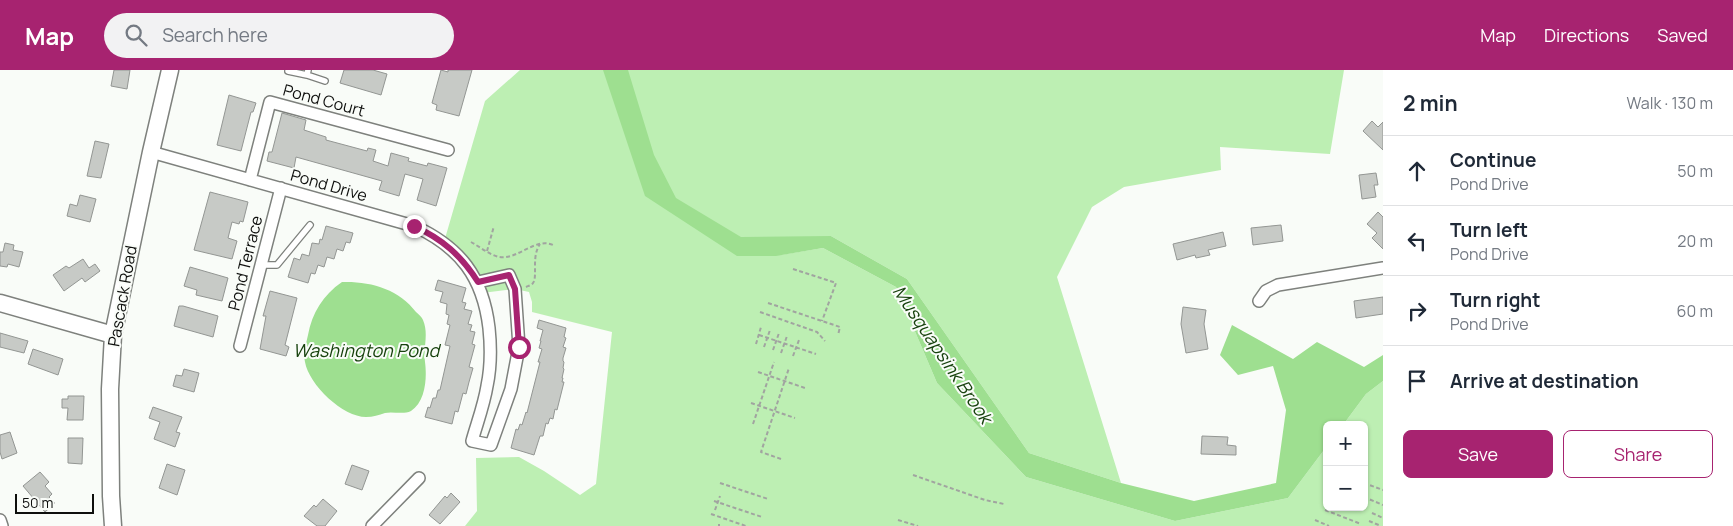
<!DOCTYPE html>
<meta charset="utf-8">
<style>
:root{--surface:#fff;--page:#f2f2f3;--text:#1f2937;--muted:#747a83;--line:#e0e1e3;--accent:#a72370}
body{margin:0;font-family:Manrope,sans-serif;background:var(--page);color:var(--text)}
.controls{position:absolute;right:15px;bottom:15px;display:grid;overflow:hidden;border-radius:8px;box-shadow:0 1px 4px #0004}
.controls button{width:45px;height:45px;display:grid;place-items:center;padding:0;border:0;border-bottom:1px solid var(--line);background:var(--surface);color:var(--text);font:25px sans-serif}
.scale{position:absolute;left:15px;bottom:12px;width:79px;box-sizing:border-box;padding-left:5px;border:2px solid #0e0f0d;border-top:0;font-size:14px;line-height:18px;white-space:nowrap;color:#0e0f0d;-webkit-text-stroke:4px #f9fcf8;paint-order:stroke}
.stop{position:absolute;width:15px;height:15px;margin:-11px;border:4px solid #a72370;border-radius:50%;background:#fff}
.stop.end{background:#a72370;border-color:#fff;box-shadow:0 1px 5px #0008}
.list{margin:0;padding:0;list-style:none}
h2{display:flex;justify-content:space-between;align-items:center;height:65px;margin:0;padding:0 20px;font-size:21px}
h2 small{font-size:16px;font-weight:400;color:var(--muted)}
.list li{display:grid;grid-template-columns:32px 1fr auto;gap:15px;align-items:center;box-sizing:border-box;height:70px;padding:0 20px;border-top:1px solid var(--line)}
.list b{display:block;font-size:19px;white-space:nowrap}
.list p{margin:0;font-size:16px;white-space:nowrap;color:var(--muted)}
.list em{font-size:16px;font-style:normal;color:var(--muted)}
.actions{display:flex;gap:10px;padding:15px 20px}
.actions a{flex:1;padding:11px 0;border:1px solid var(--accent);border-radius:8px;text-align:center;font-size:18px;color:var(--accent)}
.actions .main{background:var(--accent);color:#fff}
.icon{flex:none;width:28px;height:28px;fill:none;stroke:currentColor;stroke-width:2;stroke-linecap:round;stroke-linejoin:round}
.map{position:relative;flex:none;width:1383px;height:456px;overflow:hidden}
header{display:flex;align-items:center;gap:30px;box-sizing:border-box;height:70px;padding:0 25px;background:var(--accent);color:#fff}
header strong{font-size:24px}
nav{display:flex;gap:28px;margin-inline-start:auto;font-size:18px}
.search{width:350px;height:45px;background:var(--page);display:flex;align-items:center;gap:12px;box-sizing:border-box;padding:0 18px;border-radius:28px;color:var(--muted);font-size:19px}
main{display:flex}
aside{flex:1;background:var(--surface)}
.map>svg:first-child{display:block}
</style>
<header>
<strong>Map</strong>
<div class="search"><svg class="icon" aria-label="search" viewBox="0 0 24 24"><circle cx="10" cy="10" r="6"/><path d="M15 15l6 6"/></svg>Search here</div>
<nav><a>Map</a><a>Directions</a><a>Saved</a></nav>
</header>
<main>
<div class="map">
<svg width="1383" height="456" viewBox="0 0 1383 456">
<rect width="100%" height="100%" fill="#f9fcf8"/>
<!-- green -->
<path fill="#bdefb3" d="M 520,0 L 1344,0 L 1330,84 L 1220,77 L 1221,100 L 1124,117 L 1092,137 L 1057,207 L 1121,413 L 1029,383 L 907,209 L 831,166 L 780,185 L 823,178 L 896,217 L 937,313 L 1026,407 L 1175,451 L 1288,428 L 1327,376 L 1327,437 L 1364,437 L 1364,355 L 1343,355 L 1366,324 L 1383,311 L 1383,456 L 465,456 L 477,441 L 476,388 L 519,387 L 544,401 L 580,425 L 596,414 L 612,262 L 532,242 L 532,232 L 529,222 L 515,219 L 482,223 L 444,172 L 485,31 Z"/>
<!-- water -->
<path fill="#9edf90" d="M 603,0 L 628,0 L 654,85 L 676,128 L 741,167 L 831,166 L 907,209 L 1029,383 L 1121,413 L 1194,431 L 1276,413 L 1286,340 L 1273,296 L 1238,305 L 1220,285 L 1232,255 L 1293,289 L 1317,272 L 1364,297 L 1383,285 L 1383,311 L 1366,324 L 1343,355 L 1327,355 L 1327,376 L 1288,428 L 1175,451 L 1026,407 L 937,313 L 896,217 L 823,178 L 776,186 L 737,186 L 645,126 Z
M 342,212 C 370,211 399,219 416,242 C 419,245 422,247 423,250 C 429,264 423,277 425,292 C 427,307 426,331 411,341 C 403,345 393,341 385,343 C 379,345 373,347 366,347 C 343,347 309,315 305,292 C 303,283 306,274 308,265 C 312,243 323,225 342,212 Z"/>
<!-- building -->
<path fill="#c7cac6" stroke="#939693" d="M 114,0 L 130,0 L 127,19 L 111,16 Z
M 344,0 L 373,0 L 387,4 L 381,25 L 340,13 Z
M 441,0 L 448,2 L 448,0 L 472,0 L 459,46 L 436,40 L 437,35 L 432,33 Z
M 229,25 L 256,33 L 253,42 L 251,42 L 241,81 L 217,75 Z
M 282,43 L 306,50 L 304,60 L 326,67 L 326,70 L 367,81 L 368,78 L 376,80 L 373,91 L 388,96 L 391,83 L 409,88 L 408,91 L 427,96 L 428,93 L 447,98 L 436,136 L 417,130 L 423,109 L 405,104 L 399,126 L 379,120 L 382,111 L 296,87 L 294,98 L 267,91 L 269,82 L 272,82 Z
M 1372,51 L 1378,57 L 1383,52 L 1383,80 L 1363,61 Z
M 95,71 L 109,74 L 101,108 L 87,106 Z
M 1376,103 L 1378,115 L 1374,115 L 1376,127 L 1362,129 L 1359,105 Z
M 210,122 L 248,132 L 243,152 L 240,151 L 239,154 L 232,152 L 228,168 L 237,171 L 232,189 L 194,180 Z
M 80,125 L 96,129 L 90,152 L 67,146 L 70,134 L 77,136 Z
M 1378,142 L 1383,147 L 1383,179 L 1372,168 L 1377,163 L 1367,154 Z
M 1281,155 L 1283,171 L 1253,175 L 1251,158 Z
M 326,156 L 353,163 L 350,173 L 346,172 L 343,181 L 337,179 L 334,189 L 327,187 L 324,197 L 318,195 L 315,204 L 311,203 L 308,213 L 288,207 L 294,188 L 300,190 L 302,184 L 309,186 L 312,173 L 319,174 L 320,169 L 322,170 Z
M 1223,162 L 1226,176 L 1208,180 L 1210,185 L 1196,188 L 1195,185 L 1177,190 L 1173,174 Z
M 5,173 L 14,175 L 13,180 L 23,182 L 19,197 L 8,194 L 7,197 L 0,196 L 0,182 L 3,182 Z
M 83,189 L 89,198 L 95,194 L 100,201 L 85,212 L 82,208 L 64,221 L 53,205 L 66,196 L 69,198 Z
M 190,197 L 228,208 L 222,231 L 196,225 L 197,220 L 184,216 Z
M 438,210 L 466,218 L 462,232 L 466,233 L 464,239 L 472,241 L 468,254 L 472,255 L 470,261 L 475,262 L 472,274 L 475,275 L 469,297 L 473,298 L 469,312 L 466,324 L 463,323 L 458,342 L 455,341 L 452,354 L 425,347 L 428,337 L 430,338 L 433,328 L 436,328 L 438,320 L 440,320 L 450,276 L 445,275 L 450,255 L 447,254 L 449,245 L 446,244 L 447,234 L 440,232 L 443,222 L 435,220 Z
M 270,221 L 297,228 L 285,275 L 289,277 L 286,286 L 260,279 L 266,246 L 263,246 Z
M 1383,227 L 1383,244 L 1356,248 L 1354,231 Z
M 179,236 L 183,236 L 218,246 L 213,267 L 174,256 Z
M 1183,237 L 1206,240 L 1204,254 L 1208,279 L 1186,283 L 1181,254 Z
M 539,250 L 566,258 L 564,267 L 566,268 L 563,277 L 566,278 L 563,288 L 563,291 L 564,292 L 563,298 L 564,299 L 562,308 L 563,308 L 562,312 L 564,312 L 557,340 L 555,339 L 553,349 L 550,348 L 548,354 L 546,353 L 543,366 L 540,366 L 534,385 L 511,378 L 516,359 L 518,360 L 520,354 L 522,355 L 526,342 L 527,343 L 540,292 L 538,292 L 542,279 L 539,278 L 541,271 L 540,271 L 543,260 L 537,258 Z
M 0,263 L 28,271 L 24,283 L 0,277 Z
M 33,279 L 63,289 L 58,305 L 28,294 Z
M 184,299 L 199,303 L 194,322 L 173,316 L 176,305 L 182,306 Z
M 68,326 L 84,326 L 83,350 L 67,350 L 68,338 L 62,338 L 62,329 L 68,329 Z
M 153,337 L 182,347 L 176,362 L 180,363 L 175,377 L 154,369 L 160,352 L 149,348 Z
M 10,362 L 17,383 L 2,389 L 0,382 L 0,365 Z
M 1202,366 L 1228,367 L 1227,375 L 1236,376 L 1236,385 L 1201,384 Z
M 68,368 L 83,368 L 82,394 L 68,393 Z
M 167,394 L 185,400 L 177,425 L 159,418 Z
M 352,395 L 369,401 L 362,420 L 345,414 Z
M 40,402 L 49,412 L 45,416 L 52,424 L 49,427 L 55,433 L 45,442 L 23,416 Z
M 451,423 L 460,432 L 440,454 L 429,445 L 445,426 L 447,428 Z
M 323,429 L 337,441 L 325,456 L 317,456 L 304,446 L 314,435 L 316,437 Z"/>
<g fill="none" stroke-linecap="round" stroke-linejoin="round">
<defs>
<path id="service" d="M 288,1 L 307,5 L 308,0
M 307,5 L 325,11
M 261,195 L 277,195 L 310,155"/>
<path id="minor" d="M 151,82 L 414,156 C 460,177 483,207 489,258 C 491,277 491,297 487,316 C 484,335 477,353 472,371 L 491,375 L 511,319 L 519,277 L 515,219 L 509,205 L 478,212
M 250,110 L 270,32 L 448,80
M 1259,231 L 1266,221 L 1278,215 L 1383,198
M 240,276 L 281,118
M 0,450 L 2,456
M 372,456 L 419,408"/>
<path id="secondary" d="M 0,233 L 113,265
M 113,456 L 111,426 L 110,319 L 113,265 L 151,82 L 170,0"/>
</defs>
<!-- service casing -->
<use href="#service" stroke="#7e817d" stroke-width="8"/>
<!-- minor casing -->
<use href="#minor" stroke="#7e817d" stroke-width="14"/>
<!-- secondary casing -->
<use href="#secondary" stroke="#7e817d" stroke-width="19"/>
<!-- path -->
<path stroke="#a1a4a0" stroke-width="2" stroke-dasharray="4 2.5" stroke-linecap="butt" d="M 471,172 C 480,177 490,185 499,187 C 518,190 535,167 553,175
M 487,181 L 494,156
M 793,199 L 836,213 L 822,251
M 526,217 C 528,216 532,215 533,213 C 538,206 531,187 540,174
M 768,233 L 840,257 L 838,265
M 760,242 L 817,262 L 825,271
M 759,265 L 816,284
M 756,274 L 761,257
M 764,277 L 770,260
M 773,280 L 779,263
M 781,283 L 787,266
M 793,286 L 799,270
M 758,302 L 805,318
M 751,333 L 795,348
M 753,354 L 774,292
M 781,389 L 761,382 L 789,298
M 913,405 L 985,430 L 1004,434
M 720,413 L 768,429
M 1364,413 L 1383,420
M 1364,427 L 1383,435
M 714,431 L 762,447
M 715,440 L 720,426
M 1325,440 L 1361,454
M 1372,443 L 1383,448
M 711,444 L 746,456
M 898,450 L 918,456
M 1315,450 L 1329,456
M 1369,451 L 1381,456
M 719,456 L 719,454"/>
<!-- service -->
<use href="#service" stroke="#fff" stroke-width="5.5"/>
<!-- minor -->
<use href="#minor" stroke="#fff" stroke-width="11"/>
<!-- secondary -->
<use href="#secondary" stroke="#fff" stroke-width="16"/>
</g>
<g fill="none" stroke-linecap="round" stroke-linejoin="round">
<!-- route -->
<path stroke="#a72370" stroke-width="6" d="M 414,156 C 442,169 461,185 478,212 L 509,205 L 515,219 L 519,277"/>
</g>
<g text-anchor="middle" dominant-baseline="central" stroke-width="4" stroke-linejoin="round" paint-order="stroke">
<!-- street labels -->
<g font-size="16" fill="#0e0f0d" stroke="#f9fcf8">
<text transform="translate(324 30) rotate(15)">Pond Court</text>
<text transform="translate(329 115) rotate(16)">Pond Drive</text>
<text transform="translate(245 193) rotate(-76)">Pond Terrace</text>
<text transform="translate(122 226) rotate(-80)">Pascack Road</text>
</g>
<!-- water labels -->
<g font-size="18" font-style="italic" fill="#17420d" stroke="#f9fcf8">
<text x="366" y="280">Washington Pond</text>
<text transform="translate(943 284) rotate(56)">Musquapsink Brook</text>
</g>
</g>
</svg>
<div class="controls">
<button>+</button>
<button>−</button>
</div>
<div class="scale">50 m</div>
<div class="stop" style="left:519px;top:277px"></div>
<div class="stop end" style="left:414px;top:156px"></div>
</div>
<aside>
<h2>2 min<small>Walk · 130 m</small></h2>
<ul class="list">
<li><svg class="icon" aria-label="ahead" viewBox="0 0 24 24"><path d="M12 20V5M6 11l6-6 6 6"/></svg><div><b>Continue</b><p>Pond Drive</p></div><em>50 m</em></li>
<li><svg class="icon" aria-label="left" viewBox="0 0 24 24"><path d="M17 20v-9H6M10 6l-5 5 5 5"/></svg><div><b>Turn left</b><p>Pond Drive</p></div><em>20 m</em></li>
<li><svg class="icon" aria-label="right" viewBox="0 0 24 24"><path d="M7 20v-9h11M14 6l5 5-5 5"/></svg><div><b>Turn right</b><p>Pond Drive</p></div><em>60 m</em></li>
<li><svg class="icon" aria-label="arrive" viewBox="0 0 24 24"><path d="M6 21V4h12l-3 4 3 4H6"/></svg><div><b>Arrive at destination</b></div></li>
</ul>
<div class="actions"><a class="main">Save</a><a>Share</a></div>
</aside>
</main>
